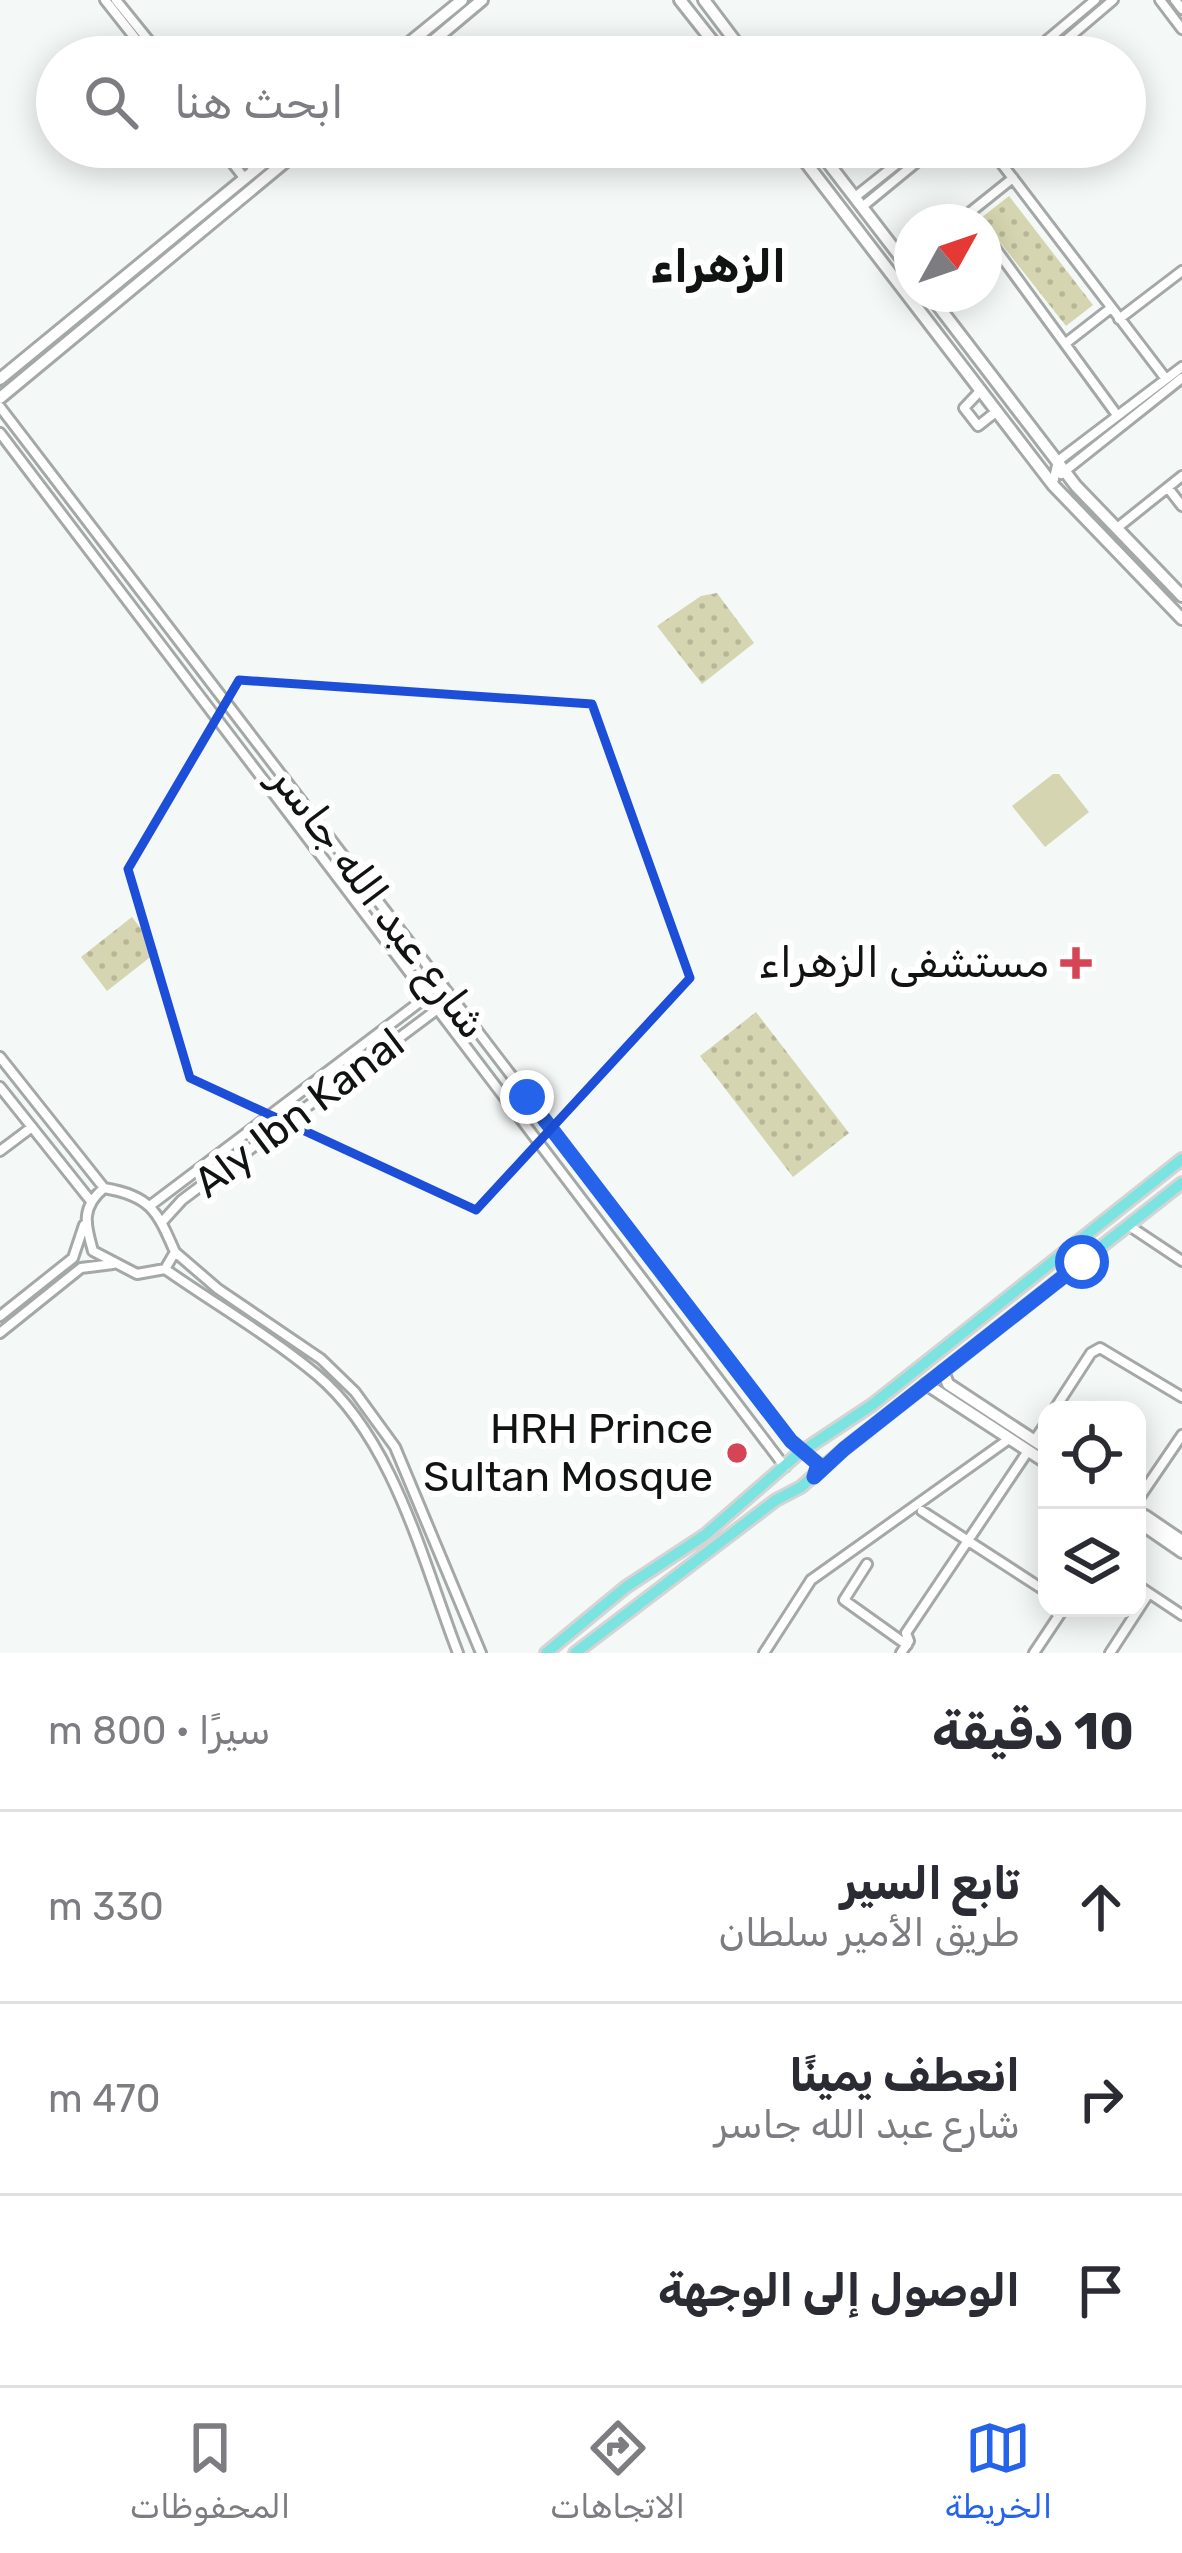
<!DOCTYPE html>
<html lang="ar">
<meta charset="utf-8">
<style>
:root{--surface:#fff;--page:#f2f2f3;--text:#2b2b33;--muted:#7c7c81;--line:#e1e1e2;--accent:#2563eb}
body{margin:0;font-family:Rubik,"Noto Sans Arabic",sans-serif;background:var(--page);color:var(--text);direction:rtl}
.controls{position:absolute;right:36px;bottom:36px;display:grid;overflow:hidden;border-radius:24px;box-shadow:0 6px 30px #0003}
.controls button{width:108px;height:108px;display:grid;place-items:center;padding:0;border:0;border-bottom:3px solid var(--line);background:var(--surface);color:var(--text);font:60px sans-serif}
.compass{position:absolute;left:894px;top:204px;width:108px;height:108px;border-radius:50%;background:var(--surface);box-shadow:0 6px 30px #0003;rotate:50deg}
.stop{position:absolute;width:36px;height:36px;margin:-27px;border:9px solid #2563eb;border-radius:50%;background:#fff}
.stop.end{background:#2563eb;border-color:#fff;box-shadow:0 3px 12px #0008}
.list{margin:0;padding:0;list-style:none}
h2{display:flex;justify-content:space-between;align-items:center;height:156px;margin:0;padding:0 48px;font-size:51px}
h2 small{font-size:39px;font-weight:400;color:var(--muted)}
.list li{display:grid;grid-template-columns:78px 1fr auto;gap:36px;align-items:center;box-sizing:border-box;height:192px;padding:0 48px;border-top:3px solid var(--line)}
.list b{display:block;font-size:45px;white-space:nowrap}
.list p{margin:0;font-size:39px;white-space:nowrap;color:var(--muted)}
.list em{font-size:39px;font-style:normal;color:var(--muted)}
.icon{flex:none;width:66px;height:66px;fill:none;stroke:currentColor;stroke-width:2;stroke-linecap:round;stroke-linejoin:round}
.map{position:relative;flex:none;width:1182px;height:1653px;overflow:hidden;direction:ltr}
.search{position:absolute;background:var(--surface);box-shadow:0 6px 30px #0003;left:36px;right:36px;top:36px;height:132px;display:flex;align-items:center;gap:30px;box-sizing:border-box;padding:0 42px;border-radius:66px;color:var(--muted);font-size:45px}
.sheet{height:732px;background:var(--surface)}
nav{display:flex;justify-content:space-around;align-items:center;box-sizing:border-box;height:168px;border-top:3px solid var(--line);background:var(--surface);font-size:33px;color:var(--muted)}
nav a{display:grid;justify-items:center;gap:6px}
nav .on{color:var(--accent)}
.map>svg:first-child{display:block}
</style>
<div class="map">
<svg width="1182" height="1653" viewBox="0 0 1182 1653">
<defs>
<pattern id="park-dots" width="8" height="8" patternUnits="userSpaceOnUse" patternTransform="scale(3)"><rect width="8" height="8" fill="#d6d5b1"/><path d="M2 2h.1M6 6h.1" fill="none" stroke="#b7b697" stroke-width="1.8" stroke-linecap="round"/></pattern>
</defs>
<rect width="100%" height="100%" fill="#f4f8f6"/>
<!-- park -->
<path fill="url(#park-dots)" d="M 1009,196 L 1093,305 L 1066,326 L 981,218 Z
M 717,593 L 754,643 L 702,684 L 657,626 L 701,596 Z
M 132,917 L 158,951 L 107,991 L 81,957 Z
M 756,1012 L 849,1133 L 793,1177 L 700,1056 Z"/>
<!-- garden -->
<path fill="#d6d5b1" d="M 1053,774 L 1059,774 L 1089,812 L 1045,847 L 1012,806 Z"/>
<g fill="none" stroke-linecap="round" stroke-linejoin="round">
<defs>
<path id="street" d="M 105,0 L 150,57
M 116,0 L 162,57
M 1160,0 L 1182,29
M 1175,0 L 1182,9
M 1027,57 L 1095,0
M 1046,57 L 1113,0
M 220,147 L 245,179
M 233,147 L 255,170
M 989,147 L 1166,379
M 855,197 L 918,147
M 862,207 L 935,147
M 958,222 L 1013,178
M 984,233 L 1117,415
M 1119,319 L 1182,271
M 1066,343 L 1111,308
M 981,390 L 964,408 L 978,426 L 997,411
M 0,407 L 791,1441 L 803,1451
M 0,433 L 785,1467
M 1061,474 L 1182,378
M 1053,483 L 1058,461 L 1182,367
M 1168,488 L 1182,506
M 1117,528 L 1182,476
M 0,1057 L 104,1188 C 151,1196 157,1211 175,1252 L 165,1269 L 137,1274 L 93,1251 C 85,1224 81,1207 104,1188
M 0,1087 L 90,1200
M 0,1151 L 32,1127
M 151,1205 L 429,995
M 162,1222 L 182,1200 L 439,1008
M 1128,1225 L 1182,1261
M 175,1252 L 218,1289 L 321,1359 L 355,1392 L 395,1447 L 481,1653
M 165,1269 C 215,1304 270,1336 317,1375 C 394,1440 423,1562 458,1653
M 0,1316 L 73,1258 L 84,1225
M 0,1333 L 81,1268 L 113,1264
M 1054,1410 L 1091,1353 L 1100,1348 L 1182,1397
M 1034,1441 L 1047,1422
M 1137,1501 L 1182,1435
M 922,1511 L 1047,1592
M 867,1564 L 844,1600 L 907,1645
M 1137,1585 L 1182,1615
M 764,1653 L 811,1580 L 1009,1439
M 901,1653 L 909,1641 L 906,1633 L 1028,1451
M 1034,1653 L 1064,1608
M 1110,1653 L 1149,1593"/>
<path id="secondary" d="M 680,0 L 725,57
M 704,0 L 747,57
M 392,57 L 462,0
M 414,57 L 482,0
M 794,147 L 1053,485 L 1182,619
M 816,147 L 912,272
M 929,294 L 1076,486 L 1182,596
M 0,379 L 283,147
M 0,398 L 303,147
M 943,1371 L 948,1384 L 1047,1449
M 926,1384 L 1047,1463
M 1137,1520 L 1145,1516 L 1182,1541
M 1137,1521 L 1182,1552"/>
<path id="primary" d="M 546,1653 L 626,1587 L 705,1535 L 798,1454 L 872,1405 L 1182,1159
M 575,1653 L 776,1500 L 801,1487 L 844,1449 L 1182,1183"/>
</defs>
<!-- street casing -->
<use href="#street" stroke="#a4a8a6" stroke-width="14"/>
<!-- secondary casing -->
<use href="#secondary" stroke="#a4a8a6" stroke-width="16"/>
<!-- primary casing -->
<use href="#primary" stroke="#d4d4d4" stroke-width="16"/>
<!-- street -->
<use href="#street" stroke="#fff" stroke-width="8"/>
<!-- secondary -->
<use href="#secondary" stroke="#fff" stroke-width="10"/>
<!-- primary -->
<use href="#primary" stroke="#7be3e0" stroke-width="10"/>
</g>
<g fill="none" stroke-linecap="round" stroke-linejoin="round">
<!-- route -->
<path stroke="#2563eb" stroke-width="15" d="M 527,1097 L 791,1441 L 818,1464 L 814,1477 L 844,1449 L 1082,1262"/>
</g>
<!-- marked area -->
<path fill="none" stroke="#1d4ed8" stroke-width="9" stroke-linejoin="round" d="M 239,680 L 592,704 L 690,978 L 476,1210 L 190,1078 L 128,869 Z"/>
<!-- markers -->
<g fill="#d54555" stroke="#fff" stroke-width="4.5">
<path d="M1070 945h12v12h12v12h-12v12h-12v-12h-12v-12h12z"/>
<circle cx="737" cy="1453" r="12"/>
</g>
<g text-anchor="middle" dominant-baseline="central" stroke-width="12" stroke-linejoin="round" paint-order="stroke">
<!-- street labels -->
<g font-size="42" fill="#111212" stroke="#fff">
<text transform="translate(379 902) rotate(53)">شارع عبد الله جاسر</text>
<text transform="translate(299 1113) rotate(-37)">Aly Ibn Kanal</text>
</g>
<!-- poi labels -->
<g font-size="42" fill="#111212" stroke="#fff" text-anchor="end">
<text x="1049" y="963">مستشفى الزهراء</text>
<text x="713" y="1429">HRH Prince<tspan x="713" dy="48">Sultan Mosque</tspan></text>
</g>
<!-- neighbourhood labels -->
<g font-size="45" font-weight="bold" fill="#111212" stroke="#fff">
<text x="718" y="266">الزهراء</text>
</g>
</g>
</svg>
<div class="controls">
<button><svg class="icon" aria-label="locate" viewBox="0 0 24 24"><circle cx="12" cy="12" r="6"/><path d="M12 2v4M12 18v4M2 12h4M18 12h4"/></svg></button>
<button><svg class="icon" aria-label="layers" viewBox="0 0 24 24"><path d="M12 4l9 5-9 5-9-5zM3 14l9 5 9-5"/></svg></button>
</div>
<svg class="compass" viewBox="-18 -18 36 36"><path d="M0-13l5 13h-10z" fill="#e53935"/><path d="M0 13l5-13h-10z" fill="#7c7c81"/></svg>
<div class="stop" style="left:1082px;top:1262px"></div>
<div class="stop end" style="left:527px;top:1097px"></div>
<div class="search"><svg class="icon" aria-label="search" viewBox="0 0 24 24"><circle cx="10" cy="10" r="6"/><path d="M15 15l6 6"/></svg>ابحث هنا</div>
</div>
<section class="sheet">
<h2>10 دقيقة<small>سيرًا · 800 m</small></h2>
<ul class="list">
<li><svg class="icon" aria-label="ahead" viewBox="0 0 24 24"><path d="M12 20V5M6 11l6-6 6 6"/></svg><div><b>تابع السير</b><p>طريق الأمير سلطان</p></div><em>330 m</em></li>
<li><svg class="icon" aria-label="right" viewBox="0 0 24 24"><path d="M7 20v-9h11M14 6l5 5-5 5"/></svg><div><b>انعطف يمينًا</b><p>شارع عبد الله جاسر</p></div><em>470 m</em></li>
<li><svg class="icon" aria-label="arrive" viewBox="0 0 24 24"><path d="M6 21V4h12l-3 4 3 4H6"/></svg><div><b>الوصول إلى الوجهة</b></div></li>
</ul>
</section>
<nav>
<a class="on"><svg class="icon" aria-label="map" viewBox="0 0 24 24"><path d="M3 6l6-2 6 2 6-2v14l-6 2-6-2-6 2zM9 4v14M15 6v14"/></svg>الخريطة</a>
<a><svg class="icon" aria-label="directions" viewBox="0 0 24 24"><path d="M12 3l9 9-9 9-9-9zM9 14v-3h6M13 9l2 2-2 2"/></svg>الاتجاهات</a>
<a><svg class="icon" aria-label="saved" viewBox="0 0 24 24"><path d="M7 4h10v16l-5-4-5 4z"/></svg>المحفوظات</a>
</nav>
